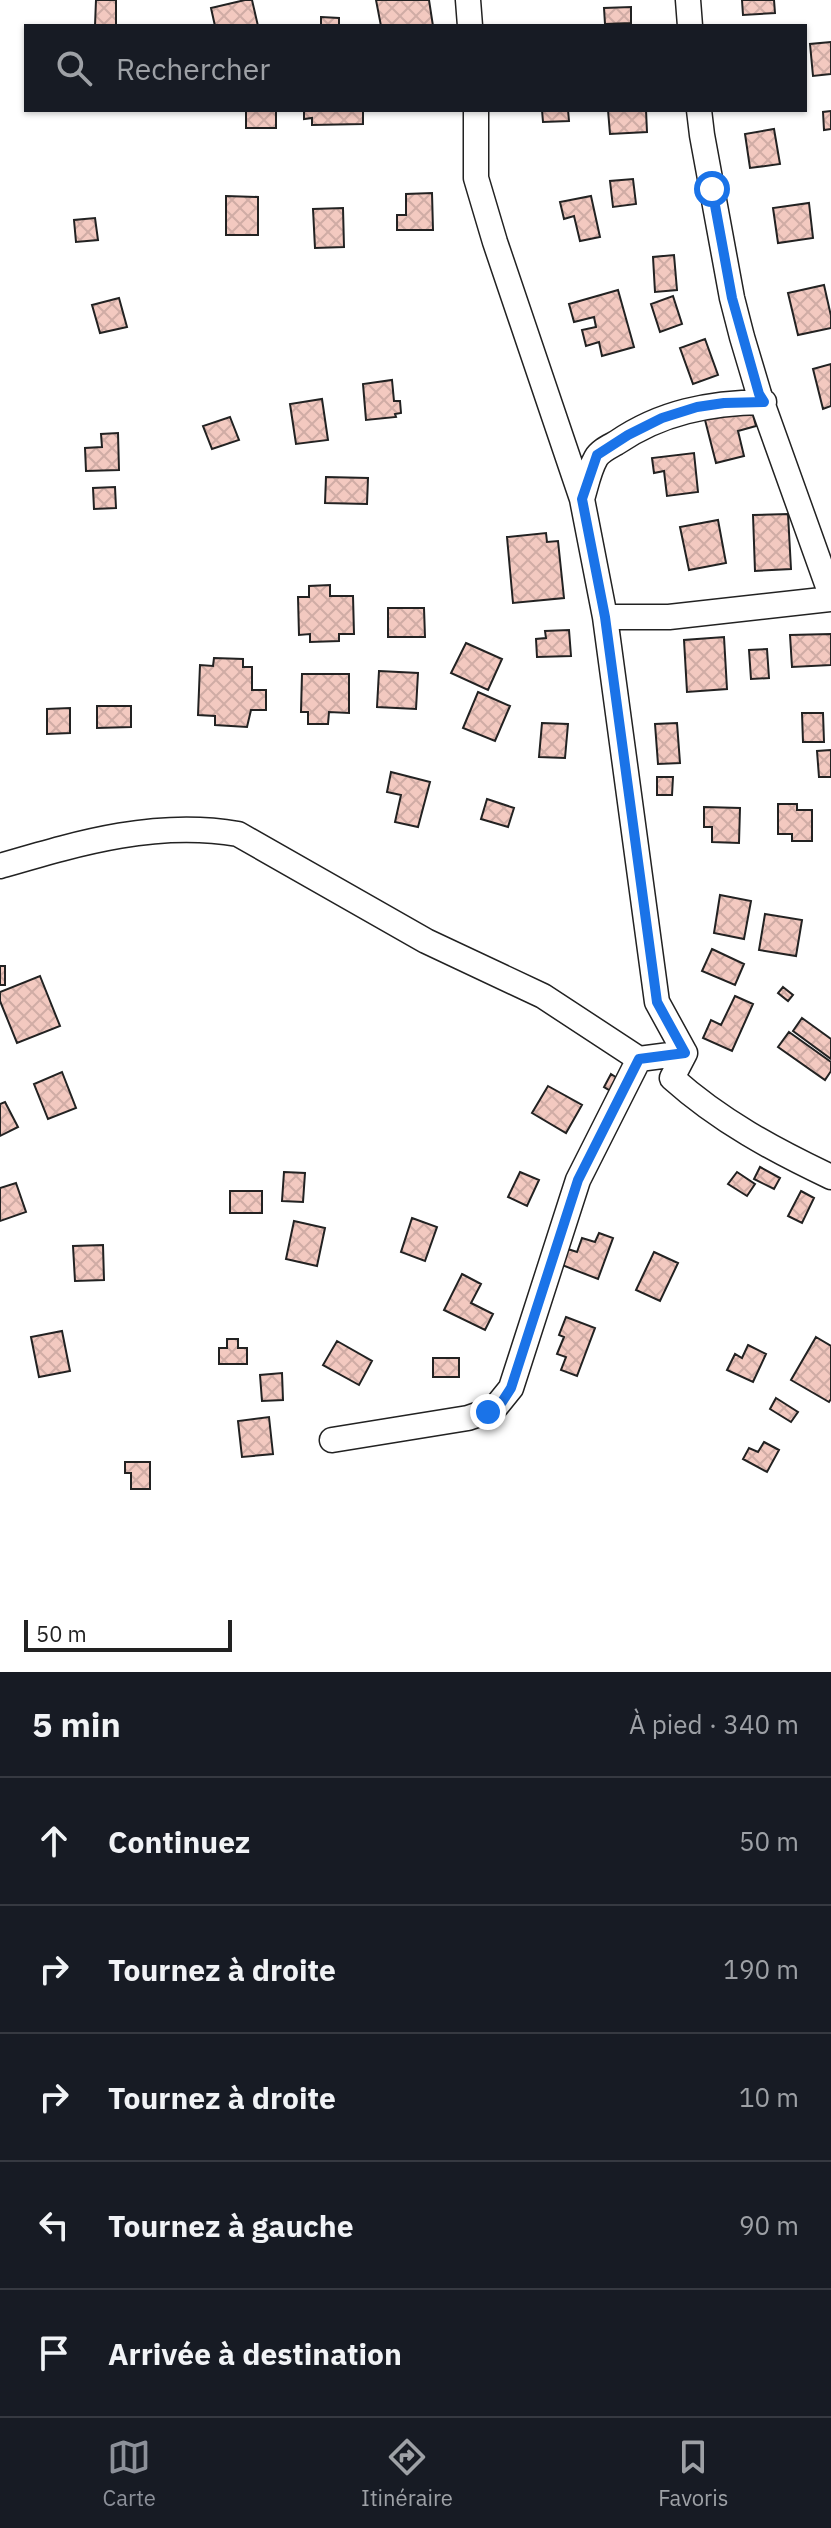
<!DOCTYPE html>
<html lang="fr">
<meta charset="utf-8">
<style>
:root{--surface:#171b24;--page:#242831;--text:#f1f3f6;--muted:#9ea1a6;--line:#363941;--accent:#8c9099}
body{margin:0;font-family:"IBM Plex Sans",sans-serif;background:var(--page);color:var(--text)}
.scale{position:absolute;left:24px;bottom:20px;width:208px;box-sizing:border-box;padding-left:8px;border:4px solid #222;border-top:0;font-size:22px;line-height:28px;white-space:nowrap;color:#222;-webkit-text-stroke:6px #fff;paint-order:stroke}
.stop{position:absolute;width:24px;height:24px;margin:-18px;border:6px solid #1a73e8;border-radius:50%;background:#fff}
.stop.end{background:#1a73e8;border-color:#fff;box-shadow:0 2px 8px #0008}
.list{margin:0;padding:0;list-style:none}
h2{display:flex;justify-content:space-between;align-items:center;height:104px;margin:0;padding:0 32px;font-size:34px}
h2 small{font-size:26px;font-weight:400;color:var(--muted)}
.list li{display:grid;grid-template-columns:52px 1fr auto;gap:24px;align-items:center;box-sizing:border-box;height:128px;padding:0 32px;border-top:2px solid var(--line)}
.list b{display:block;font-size:30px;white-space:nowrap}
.list em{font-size:26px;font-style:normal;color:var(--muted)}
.icon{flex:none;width:44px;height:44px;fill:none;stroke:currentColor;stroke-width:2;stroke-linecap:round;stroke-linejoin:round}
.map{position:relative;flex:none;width:831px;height:1672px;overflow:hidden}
.search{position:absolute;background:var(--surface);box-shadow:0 2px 6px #0004;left:24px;right:24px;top:24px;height:88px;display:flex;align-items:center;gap:20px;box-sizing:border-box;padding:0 28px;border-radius:0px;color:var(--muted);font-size:30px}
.sheet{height:744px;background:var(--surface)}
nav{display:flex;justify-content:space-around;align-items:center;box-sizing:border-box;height:112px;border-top:2px solid var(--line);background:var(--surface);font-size:22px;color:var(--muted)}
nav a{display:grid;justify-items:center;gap:4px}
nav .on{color:var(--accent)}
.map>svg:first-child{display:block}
</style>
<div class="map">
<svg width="831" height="1672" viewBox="0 0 831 1672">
<defs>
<pattern id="building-cross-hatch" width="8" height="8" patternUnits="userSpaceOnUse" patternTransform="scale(2)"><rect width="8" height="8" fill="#f3c9c0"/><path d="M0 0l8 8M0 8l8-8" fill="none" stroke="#d0aca5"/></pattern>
</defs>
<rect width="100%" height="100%" fill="#fff"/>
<!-- building -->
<path fill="url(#building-cross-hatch)" stroke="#222" stroke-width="2" d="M 96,0 L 116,0 L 116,26 L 95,26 Z
M 245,0 L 252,0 L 258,26 L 215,26 L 211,8 Z
M 376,0 L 429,0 L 433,26 L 381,26 Z
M 742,0 L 774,0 L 775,13 L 743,15 Z
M 631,7 L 631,23 L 605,24 L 604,8 Z
M 321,17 L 339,18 L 339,26 L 321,26 Z
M 831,42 L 831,74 L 813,76 L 810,44 Z
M 246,110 L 276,110 L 276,128 L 246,128 Z
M 304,110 L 363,110 L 363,124 L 312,125 L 312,118 L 304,119 Z
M 542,110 L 568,110 L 569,121 L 543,122 Z
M 608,110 L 646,110 L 647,132 L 610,134 Z
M 831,111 L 831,129 L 824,130 L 823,112 Z
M 774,129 L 780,164 L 750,168 L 745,134 Z
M 633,179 L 636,204 L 613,207 L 610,181 Z
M 432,193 L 433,230 L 397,230 L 397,215 L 406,215 L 406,194 Z
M 226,196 L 258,197 L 258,235 L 226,235 Z
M 591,196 L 600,237 L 580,241 L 574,216 L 564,219 L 560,202 Z
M 809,203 L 813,238 L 778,243 L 773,208 Z
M 343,208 L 344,247 L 315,248 L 313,209 Z
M 95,218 L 98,240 L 76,242 L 74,220 Z
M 674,255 L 677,290 L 655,292 L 653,257 Z
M 824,285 L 831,316 L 831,328 L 798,335 L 788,293 Z
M 618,290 L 634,347 L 602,356 L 599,342 L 586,346 L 582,330 L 596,327 L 594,317 L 574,322 L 569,304 Z
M 673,296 L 682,324 L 660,332 L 651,304 Z
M 119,298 L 127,327 L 100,333 L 92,305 Z
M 705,339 L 718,375 L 693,384 L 680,348 Z
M 831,364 L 831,406 L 823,409 L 813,369 Z
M 392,380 L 394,401 L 400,401 L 401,413 L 395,414 L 396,417 L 366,420 L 363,384 Z
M 322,399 L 328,440 L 296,444 L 290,404 Z
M 750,404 L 756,426 L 738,431 L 744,456 L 716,463 L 704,416 Z
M 230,417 L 239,440 L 212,449 L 203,426 Z
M 118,433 L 119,470 L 86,471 L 85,448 L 102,447 L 101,434 Z
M 694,453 L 698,492 L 667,496 L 664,471 L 654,473 L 652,458 Z
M 326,477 L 368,478 L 367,504 L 325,503 Z
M 115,487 L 116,508 L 94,509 L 93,488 Z
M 788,514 L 791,569 L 755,571 L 753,515 Z
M 718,520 L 726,563 L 689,570 L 680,527 Z
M 546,533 L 547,542 L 558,541 L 564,598 L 513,603 L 507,537 Z
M 330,585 L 330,596 L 353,596 L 354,634 L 339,634 L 339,641 L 310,642 L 310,634 L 299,635 L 298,597 L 309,597 L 309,586 Z
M 388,608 L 424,608 L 425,637 L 388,637 Z
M 569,630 L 571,656 L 537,657 L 536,639 L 546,638 L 545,631 Z
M 831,634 L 831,665 L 792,667 L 790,635 Z
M 724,637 L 727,689 L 687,692 L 684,640 Z
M 466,643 L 502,659 L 488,690 L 451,673 Z
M 767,649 L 769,678 L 751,679 L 749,650 Z
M 214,658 L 243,659 L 243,667 L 252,667 L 252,690 L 266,690 L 266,710 L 251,710 L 247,727 L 215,725 L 215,716 L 198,715 L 200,665 L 213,666 Z
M 379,671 L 418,673 L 416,709 L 377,707 Z
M 302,674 L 349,674 L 349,713 L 329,712 L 328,724 L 308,724 L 308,712 L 301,712 Z
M 478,692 L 510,706 L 495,741 L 463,728 Z
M 97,706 L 131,706 L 131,727 L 97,728 Z
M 70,708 L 70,733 L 47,734 L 47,709 Z
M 802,713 L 823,713 L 824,742 L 803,742 Z
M 542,723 L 568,724 L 565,758 L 539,757 Z
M 677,723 L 680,763 L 658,764 L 655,724 Z
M 831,750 L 831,777 L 819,777 L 817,751 Z
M 391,772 L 430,782 L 418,827 L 395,822 L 401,795 L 387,792 Z
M 657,777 L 673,777 L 672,795 L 657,795 Z
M 487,799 L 514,808 L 508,827 L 481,819 Z
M 778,804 L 797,804 L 797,810 L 812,810 L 812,841 L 792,841 L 792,834 L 778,834 Z
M 704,807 L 740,808 L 739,843 L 712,842 L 712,827 L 704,827 Z
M 720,895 L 751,901 L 744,939 L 714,933 Z
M 765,914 L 802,920 L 796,956 L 759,950 Z
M 712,949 L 744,964 L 735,985 L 702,971 Z
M 0,966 L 5,966 L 5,985 L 0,985 Z
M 40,976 L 60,1026 L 17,1043 L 0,1001 L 0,992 Z
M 783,987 L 793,995 L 788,1001 L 778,993 Z
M 735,996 L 753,1004 L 732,1051 L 703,1038 L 711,1020 L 721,1025 Z
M 802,1018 L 831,1039 L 831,1059 L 793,1031 Z
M 789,1032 L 831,1062 L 831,1071 L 825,1080 L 778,1047 Z
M 62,1072 L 76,1108 L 48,1119 L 34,1084 Z
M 611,1074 L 622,1081 L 616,1094 L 604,1087 Z
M 548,1086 L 582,1105 L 566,1133 L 532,1113 Z
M 5,1102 L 18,1127 L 0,1136 L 0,1104 Z
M 760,1167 L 780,1178 L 774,1189 L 754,1179 Z
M 284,1172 L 305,1173 L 303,1202 L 282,1201 Z
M 520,1172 L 539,1180 L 527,1206 L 508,1197 Z
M 737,1172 L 755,1184 L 747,1196 L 728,1184 Z
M 16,1183 L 26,1212 L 0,1221 L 0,1188 Z
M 230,1191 L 262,1191 L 262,1213 L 230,1213 Z
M 801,1191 L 814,1198 L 802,1223 L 788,1216 Z
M 412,1218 L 437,1227 L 425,1261 L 401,1252 Z
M 294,1221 L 325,1228 L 317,1266 L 286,1259 Z
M 599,1233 L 613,1238 L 598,1279 L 562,1265 L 568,1249 L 577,1252 L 582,1238 L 595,1242 Z
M 103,1245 L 104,1280 L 75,1281 L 73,1246 Z
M 654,1252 L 678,1263 L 660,1301 L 636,1290 Z
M 462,1274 L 481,1284 L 471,1303 L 493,1314 L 485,1330 L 444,1310 Z
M 566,1317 L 595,1328 L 577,1376 L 561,1370 L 566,1357 L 557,1354 L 564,1337 L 559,1335 Z
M 62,1331 L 70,1371 L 39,1377 L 31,1337 Z
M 816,1337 L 831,1346 L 831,1399 L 829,1402 L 791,1380 Z
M 227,1339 L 238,1339 L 238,1348 L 247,1348 L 247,1364 L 219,1364 L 219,1348 L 227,1348 Z
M 337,1341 L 372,1361 L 359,1385 L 323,1365 Z
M 748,1345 L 766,1354 L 753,1382 L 727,1370 L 735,1354 L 742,1358 Z
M 433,1358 L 459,1358 L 459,1377 L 433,1377 Z
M 282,1373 L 283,1400 L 262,1401 L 260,1375 Z
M 776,1398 L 798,1412 L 791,1422 L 770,1409 Z
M 269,1417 L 273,1454 L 242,1457 L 238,1421 Z
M 764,1442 L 779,1450 L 767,1472 L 743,1459 L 749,1448 L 758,1452 Z
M 125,1462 L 150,1462 L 150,1489 L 131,1489 L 131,1473 L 125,1473 Z"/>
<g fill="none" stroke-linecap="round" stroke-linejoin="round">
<defs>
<path id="street" d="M 468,0 L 470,26
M 688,0 L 690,26
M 476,110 L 476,178 L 495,242 L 582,499 L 605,617 L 657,1002 L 685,1053
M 699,110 L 702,135 L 732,298 L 742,337 L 759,394 L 831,595
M 582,499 C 586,486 589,470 596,458 C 600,451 609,447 616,443 C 661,412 709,403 764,402
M 605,617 L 669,617 L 831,599
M 0,866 C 79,843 155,820 238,834 L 426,941 L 543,996 L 639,1059 L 685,1053
M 685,1053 L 672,1078 C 720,1121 774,1150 831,1177
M 332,1440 L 468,1418 L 494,1409 L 511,1388 L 578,1180 L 639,1059"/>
</defs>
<!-- street casing -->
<use href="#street" stroke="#222" stroke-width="27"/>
<!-- street -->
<use href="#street" stroke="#fff" stroke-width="24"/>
</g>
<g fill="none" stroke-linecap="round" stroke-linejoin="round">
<!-- route -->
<path stroke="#1a73e8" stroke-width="10" d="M 488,1412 L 502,1402 L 511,1388 L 578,1180 L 639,1059 L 685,1053 L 657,1002 L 605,617 L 582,499 L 597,455 L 628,435 L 662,418 L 697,407 L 724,403 L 764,402 L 759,394 L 732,298 L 712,189"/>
</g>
</svg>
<div class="scale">50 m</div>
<div class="stop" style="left:712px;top:189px"></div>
<div class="stop end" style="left:488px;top:1412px"></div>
<div class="search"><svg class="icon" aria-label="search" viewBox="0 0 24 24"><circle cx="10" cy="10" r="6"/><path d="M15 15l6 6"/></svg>Rechercher</div>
</div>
<section class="sheet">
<h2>5 min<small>À pied · 340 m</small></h2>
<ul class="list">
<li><svg class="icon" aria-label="ahead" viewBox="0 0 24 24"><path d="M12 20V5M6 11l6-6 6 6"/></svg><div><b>Continuez</b></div><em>50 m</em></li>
<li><svg class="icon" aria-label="right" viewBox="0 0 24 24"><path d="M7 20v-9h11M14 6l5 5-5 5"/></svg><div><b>Tournez à droite</b></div><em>190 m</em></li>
<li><svg class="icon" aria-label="right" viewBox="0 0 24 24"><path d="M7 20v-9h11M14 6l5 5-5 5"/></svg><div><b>Tournez à droite</b></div><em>10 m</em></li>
<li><svg class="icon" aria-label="left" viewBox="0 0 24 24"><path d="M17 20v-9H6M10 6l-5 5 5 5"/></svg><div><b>Tournez à gauche</b></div><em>90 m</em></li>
<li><svg class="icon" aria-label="arrive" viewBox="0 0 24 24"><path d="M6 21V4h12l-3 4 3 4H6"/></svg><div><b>Arrivée à destination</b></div></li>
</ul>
</section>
<nav>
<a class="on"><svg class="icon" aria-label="map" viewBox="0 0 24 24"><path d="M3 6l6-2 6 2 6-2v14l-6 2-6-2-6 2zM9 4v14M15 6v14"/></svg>Carte</a>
<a><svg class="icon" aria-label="directions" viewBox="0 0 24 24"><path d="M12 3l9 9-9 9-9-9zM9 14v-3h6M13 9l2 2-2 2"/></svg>Itinéraire</a>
<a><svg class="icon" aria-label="saved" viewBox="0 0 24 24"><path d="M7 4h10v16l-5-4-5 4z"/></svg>Favoris</a>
</nav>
